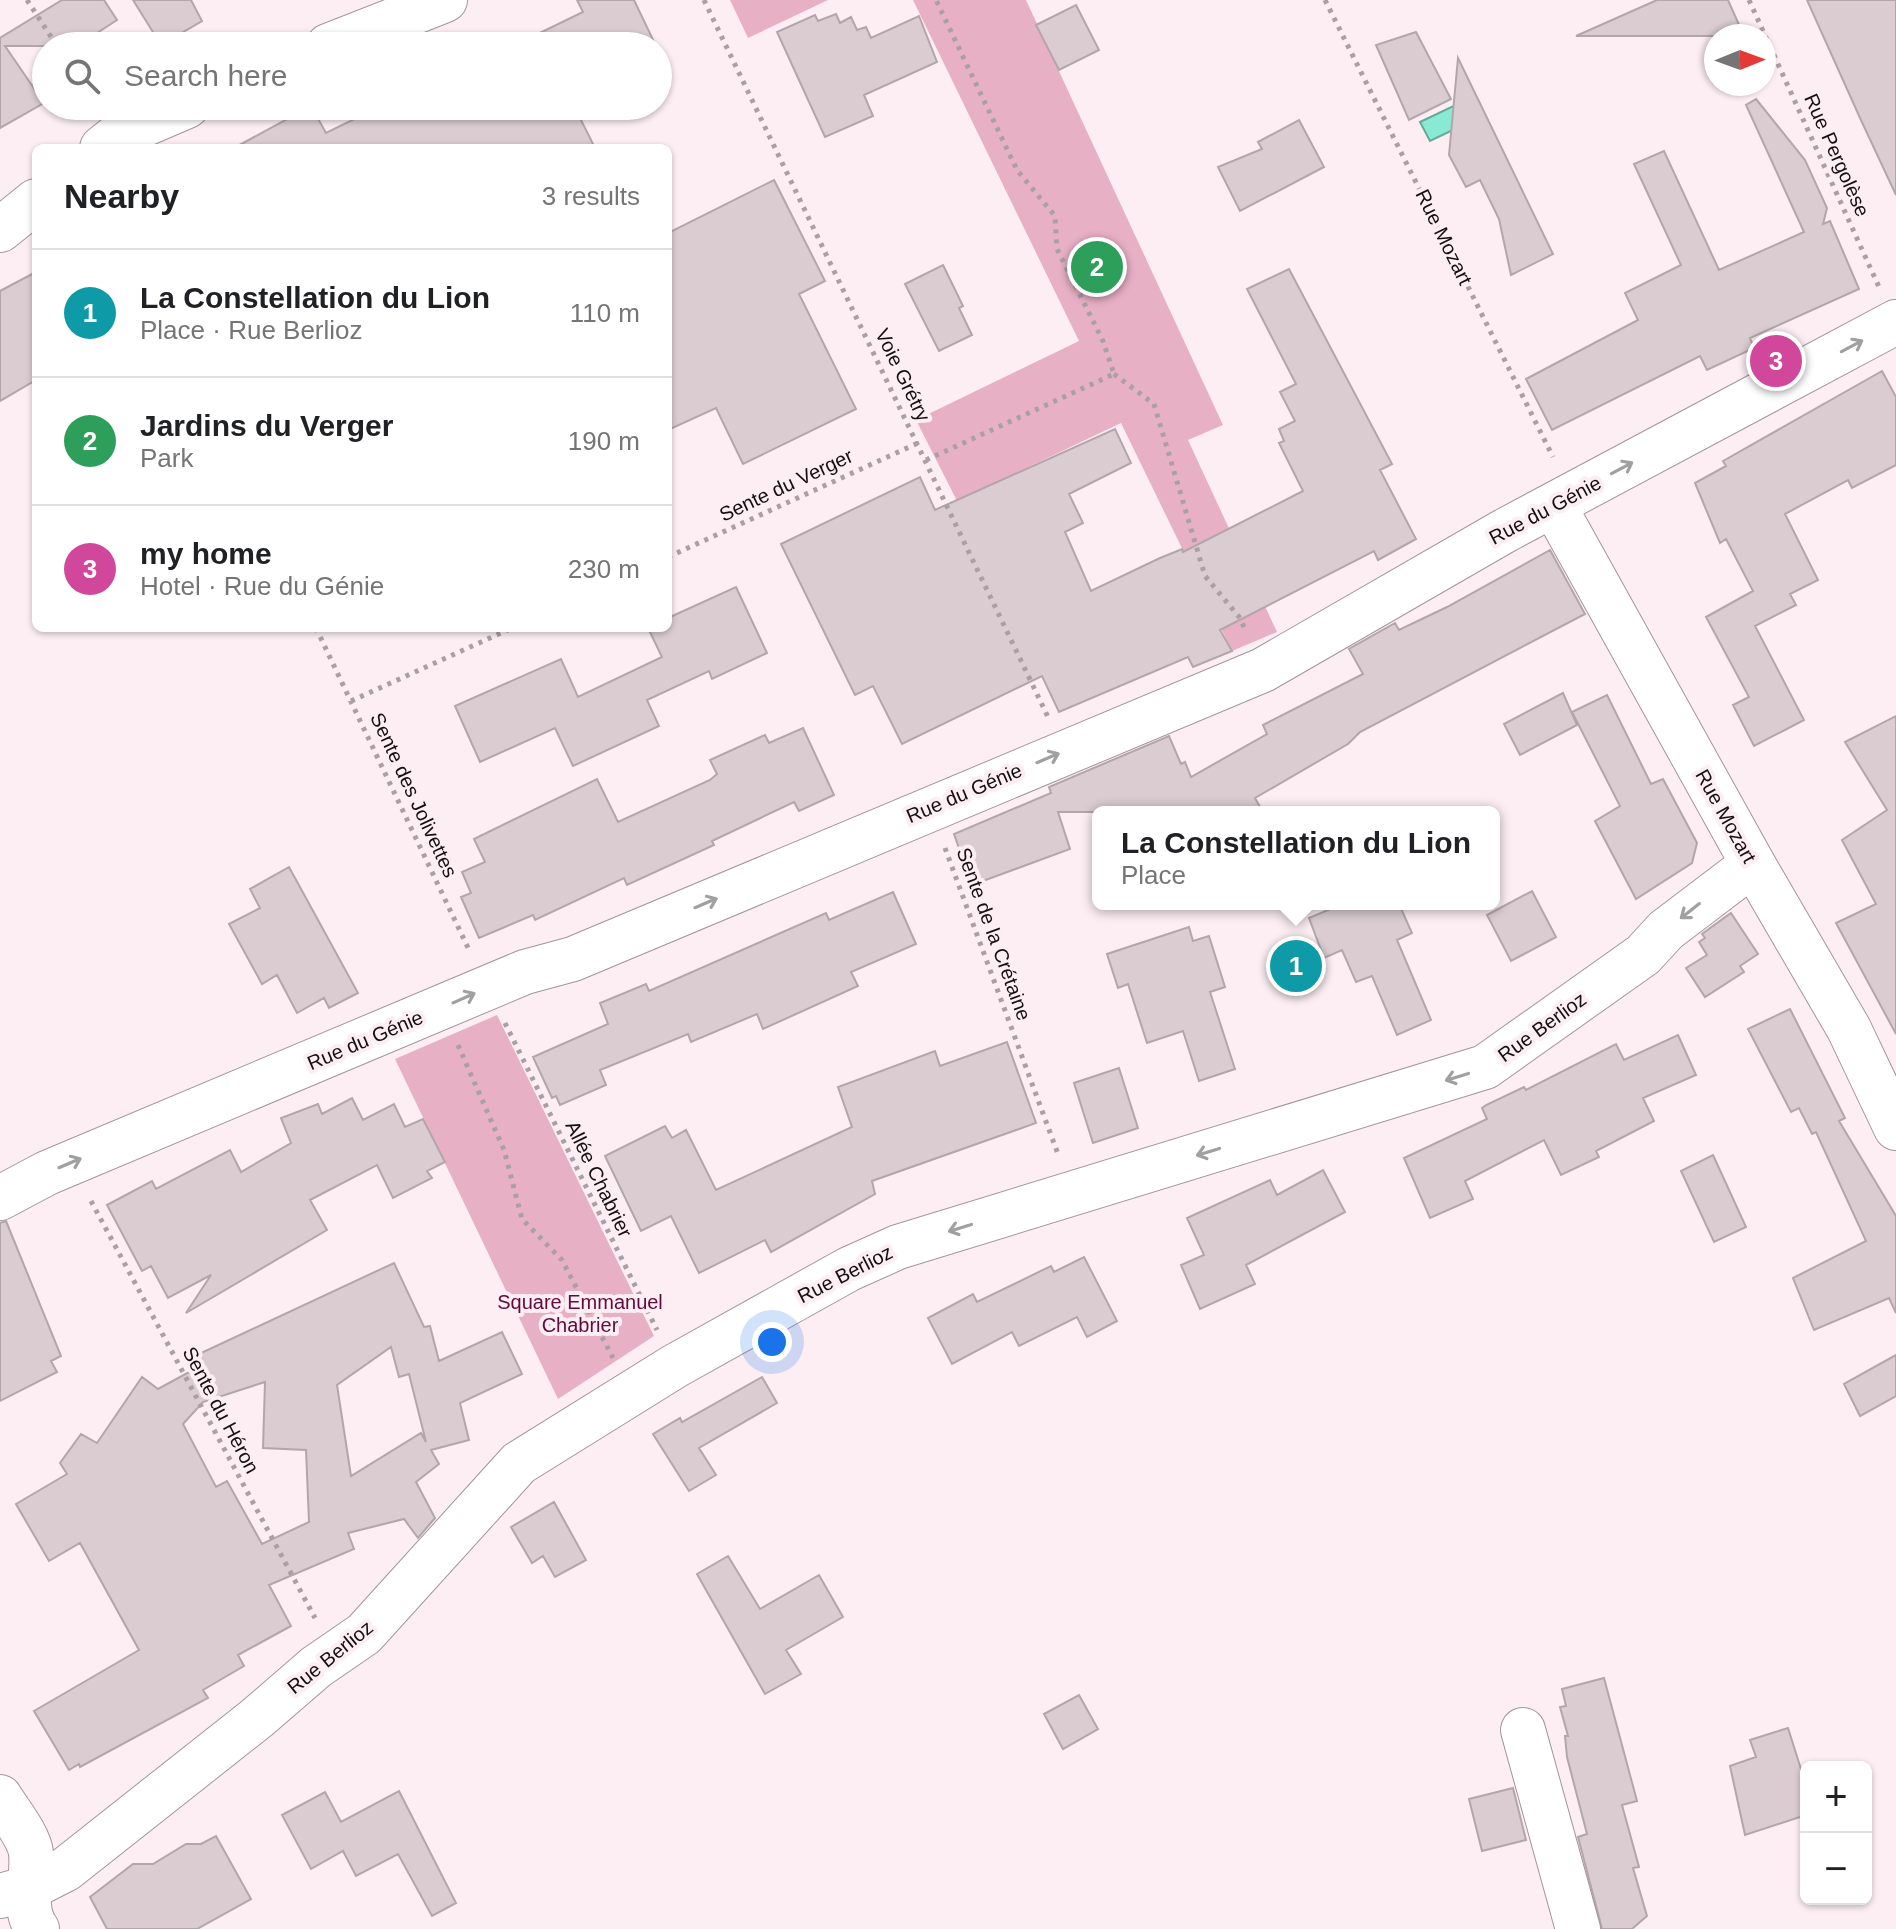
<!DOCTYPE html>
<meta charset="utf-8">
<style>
:root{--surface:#fff;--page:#f6f6f6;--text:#202124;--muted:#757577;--line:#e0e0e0;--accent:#25695c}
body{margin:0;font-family:Helvetica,sans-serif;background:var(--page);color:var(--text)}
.controls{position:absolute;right:24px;bottom:24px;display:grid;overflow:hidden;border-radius:12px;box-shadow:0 2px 6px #0004}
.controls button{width:72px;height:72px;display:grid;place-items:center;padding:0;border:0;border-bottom:2px solid var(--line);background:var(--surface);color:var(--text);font:40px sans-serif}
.compass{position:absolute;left:1704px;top:24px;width:72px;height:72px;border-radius:50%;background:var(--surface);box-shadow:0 2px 6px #0004;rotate:89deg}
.you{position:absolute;left:772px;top:1342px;width:28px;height:28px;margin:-20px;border:6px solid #fff;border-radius:50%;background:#1a73e8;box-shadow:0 0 0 12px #1a73e833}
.badge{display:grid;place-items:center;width:52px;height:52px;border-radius:50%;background:var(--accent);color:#fff;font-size:26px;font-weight:700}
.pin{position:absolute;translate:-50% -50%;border:4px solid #fff;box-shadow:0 2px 8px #0006}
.popup{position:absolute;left:1092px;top:806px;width:408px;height:104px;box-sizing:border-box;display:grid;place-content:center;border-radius:12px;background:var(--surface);filter:drop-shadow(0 2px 6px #0005);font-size:26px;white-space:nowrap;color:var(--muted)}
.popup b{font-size:30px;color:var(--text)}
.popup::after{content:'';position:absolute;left:50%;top:100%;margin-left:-16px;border:16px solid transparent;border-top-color:var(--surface)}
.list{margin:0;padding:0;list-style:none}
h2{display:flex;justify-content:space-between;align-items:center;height:104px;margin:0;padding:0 32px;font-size:34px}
h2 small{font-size:26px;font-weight:400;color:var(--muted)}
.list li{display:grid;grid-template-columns:52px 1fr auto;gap:24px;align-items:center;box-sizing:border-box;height:128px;padding:0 32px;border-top:2px solid var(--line)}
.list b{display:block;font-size:30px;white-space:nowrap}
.list p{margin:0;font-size:26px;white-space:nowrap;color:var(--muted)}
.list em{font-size:26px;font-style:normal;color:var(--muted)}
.icon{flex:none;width:44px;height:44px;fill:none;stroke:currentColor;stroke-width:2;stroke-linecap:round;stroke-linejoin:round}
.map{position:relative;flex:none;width:1896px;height:1929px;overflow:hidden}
.search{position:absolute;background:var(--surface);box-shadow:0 2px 6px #0004;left:32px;top:32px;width:640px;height:88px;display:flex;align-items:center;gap:20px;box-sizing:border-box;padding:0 28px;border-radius:44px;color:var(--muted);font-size:30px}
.panel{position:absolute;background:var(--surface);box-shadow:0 2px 6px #0004;left:32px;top:144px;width:640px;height:488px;border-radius:12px}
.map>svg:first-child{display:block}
</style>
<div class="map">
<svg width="1896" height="1929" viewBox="0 0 1896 1929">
<rect width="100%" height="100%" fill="#fceef3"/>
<!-- green -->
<path fill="#e8b0c5" d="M 730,0 L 828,0 L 748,38 Z
M 913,0 L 1026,0 L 1223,425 L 1188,440 L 1277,632 L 1232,651 L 1121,423 L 957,501 L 916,420 L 1079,341 Z
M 497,1015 L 654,1336 L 558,1399 L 395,1059 Z"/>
<!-- water -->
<path fill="#89ead4" stroke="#66a99a" stroke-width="2" d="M 1466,100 L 1476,119 L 1430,141 L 1420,122 Z"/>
<!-- building -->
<path fill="#daccd1" stroke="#b3a6aa" stroke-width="2" fill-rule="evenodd" d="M 62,0 L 104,0 L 117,20 L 77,46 L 5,46 L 44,103 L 0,128 L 0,38 Z
M 133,0 L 191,0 L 202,21 L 161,45 Z
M 577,0 L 634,0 L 656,46 L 513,46 L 583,12 Z
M 1657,0 L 1728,0 L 1744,36 L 1576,36 Z
M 1807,0 L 1896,0 L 1896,195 L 1860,118 Z
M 1076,5 L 1099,50 L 1059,70 L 1036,25 Z
M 836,14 L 840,23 L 851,17 L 857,30 L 866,27 L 871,38 L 919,16 L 937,62 L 864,95 L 873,116 L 825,137 L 777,32 L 815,15 L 818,21 Z
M 1416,32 L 1451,99 L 1409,120 L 1376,45 Z
M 1458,58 L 1553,254 L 1511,275 L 1499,219 L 1480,180 L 1466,187 L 1449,155 Z
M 1756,99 L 1805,160 L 1827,208 L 1823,224 L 1830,221 L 1859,289 L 1750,338 L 1754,348 L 1707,370 L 1700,356 L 1552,430 L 1526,379 L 1638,320 L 1625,293 L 1681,265 L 1634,164 L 1664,151 L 1719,270 L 1804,232 L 1746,105 Z
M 311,106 L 326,133 L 381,106 L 574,106 L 595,148 L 234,148 Z
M 1299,120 L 1324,167 L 1240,211 L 1218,167 L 1262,149 L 1258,142 Z
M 774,180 L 825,281 L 799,294 L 856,409 L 743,464 L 716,408 L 668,430 L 668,233 Z
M 943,265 L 963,306 L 959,308 L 972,335 L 939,351 L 905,284 Z
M 1289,269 L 1392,464 L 1380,470 L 1416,539 L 1378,560 L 1374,551 L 1220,630 L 1232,651 L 1193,667 L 1188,657 L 1059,712 L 1042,676 L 902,744 L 873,686 L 855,695 L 781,544 L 920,477 L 935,510 L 1115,429 L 1131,463 L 1069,494 L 1083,523 L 1065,532 L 1091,591 L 1160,558 L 1182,549 L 1183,552 L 1303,491 L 1279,443 L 1284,441 L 1279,429 L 1295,421 L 1280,392 L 1296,384 L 1247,289 Z
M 36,272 L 36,380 L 0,401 L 0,291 Z
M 1882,371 L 1896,397 L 1896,465 L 1852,488 L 1848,480 L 1785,514 L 1818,580 L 1790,594 L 1796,605 L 1755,626 L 1804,720 L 1754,746 L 1733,705 L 1749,697 L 1706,617 L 1753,591 L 1726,539 L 1720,543 L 1695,483 L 1726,466 L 1723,461 Z
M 1550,550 L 1585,614 L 1360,732 L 1348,744 L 1255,798 L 1263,812 L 1058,812 L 1070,849 L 972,885 L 954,834 L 1051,793 L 1049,787 L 1169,736 L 1181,764 L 1185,762 L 1191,777 L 1267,734 L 1263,725 L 1363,674 L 1349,649 L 1395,623 L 1399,630 L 1447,607 Z
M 736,587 L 767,653 L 712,679 L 709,671 L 647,700 L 659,726 L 573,766 L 555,728 L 480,762 L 455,706 L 561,659 L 578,697 L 662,657 L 648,628 L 668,628 L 668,618 Z
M 1563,693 L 1577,725 L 1520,755 L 1504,724 Z
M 1607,695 L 1651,784 L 1663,779 L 1697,843 L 1692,863 L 1636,899 L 1595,821 L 1620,806 L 1572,712 Z
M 1896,716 L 1896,1034 L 1836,923 L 1876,904 L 1842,840 L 1887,810 L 1845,742 Z
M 803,728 L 834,795 L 799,811 L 794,802 L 712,841 L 714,845 L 627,885 L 624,878 L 535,920 L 533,915 L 479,938 L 461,897 L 471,893 L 462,872 L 485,862 L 474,839 L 597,779 L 618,822 L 710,780 L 717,774 L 710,760 L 765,735 L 769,743 Z
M 289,867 L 358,993 L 329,1008 L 324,998 L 297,1013 L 277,975 L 262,984 L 229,924 L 260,908 L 250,889 Z
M 1532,891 L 1556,937 L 1511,961 L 1487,915 Z
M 893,892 L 916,944 L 851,972 L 858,986 L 763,1029 L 757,1014 L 691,1042 L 688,1034 L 600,1070 L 606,1085 L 560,1105 L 556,1096 L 552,1098 L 533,1057 L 608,1024 L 600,1003 L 646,984 L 649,991 L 826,913 L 829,920 Z
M 1342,904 L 1399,904 L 1412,933 L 1397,940 L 1431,1020 L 1397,1035 L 1372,976 L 1356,982 L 1342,950 L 1324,958 L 1309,918 Z
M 1731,913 L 1758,954 L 1740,966 L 1744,972 L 1705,997 L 1686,968 L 1707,955 L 1699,942 L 1705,938 L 1702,934 Z
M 1189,927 L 1193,941 L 1209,936 L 1225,987 L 1210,992 L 1235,1069 L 1199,1081 L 1183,1031 L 1147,1043 L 1128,984 L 1118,988 L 1107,954 Z
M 1790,1009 L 1845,1118 L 1839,1121 L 1896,1216 L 1896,1313 L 1889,1298 L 1814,1330 L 1793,1278 L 1866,1241 L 1816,1132 L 1812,1134 L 1799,1108 L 1791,1112 L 1748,1029 Z
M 1678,1035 L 1696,1075 L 1643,1098 L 1654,1121 L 1596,1151 L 1599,1157 L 1561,1175 L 1544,1140 L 1465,1181 L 1473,1199 L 1430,1218 L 1404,1158 L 1487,1119 L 1482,1108 L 1486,1105 L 1524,1087 L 1526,1090 L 1616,1044 L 1624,1060 Z
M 1007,1042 L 1036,1123 L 872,1181 L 875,1194 L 771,1252 L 765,1240 L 699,1273 L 671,1216 L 641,1231 L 605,1156 L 665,1126 L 672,1138 L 686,1130 L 716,1190 L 852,1127 L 838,1087 L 935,1051 L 940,1066 Z
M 1119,1068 L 1138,1128 L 1093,1143 L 1074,1083 Z
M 352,1098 L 363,1120 L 394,1104 L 405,1127 L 423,1119 L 445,1162 L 427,1171 L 432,1178 L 393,1198 L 377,1165 L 310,1200 L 327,1230 L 186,1313 L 211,1275 L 168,1298 L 151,1266 L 142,1271 L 107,1205 L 152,1181 L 156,1189 L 230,1150 L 241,1172 L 291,1143 L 281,1118 L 318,1104 L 322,1114 Z
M 1713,1155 L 1746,1227 L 1714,1242 L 1681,1171 Z
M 1323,1170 L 1345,1212 L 1246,1265 L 1255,1284 L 1200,1309 L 1181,1265 L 1204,1255 L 1187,1218 L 1270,1180 L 1277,1195 Z
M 6,1221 L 61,1356 L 51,1361 L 57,1372 L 0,1401 L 0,1223 Z
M 1084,1257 L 1117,1321 L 1087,1337 L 1077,1317 L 1019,1346 L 1012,1332 L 952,1364 L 928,1318 L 973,1294 L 977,1302 L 1051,1266 L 1054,1272 Z
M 394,1263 L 424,1327 L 430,1326 L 439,1361 L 502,1332 L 522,1374 L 460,1403 L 469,1440 L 431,1450 L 439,1464 L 416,1482 L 435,1518 L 418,1538 L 404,1519 L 348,1533 L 354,1549 L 269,1585 L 291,1626 L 238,1655 L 244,1666 L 203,1690 L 208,1698 L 80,1767 L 79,1764 L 69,1770 L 34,1711 L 139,1650 L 80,1543 L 49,1561 L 16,1504 L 67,1474 L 60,1463 L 81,1434 L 97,1443 L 142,1377 L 158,1389 L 204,1364 L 199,1354 ZM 391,1347 L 399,1377 L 409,1374 L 426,1442 L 421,1433 L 351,1476 L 337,1385 ZM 265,1382 L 263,1448 L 306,1450 L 309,1522 L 262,1544 L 227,1481 L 216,1487 L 183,1424 L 203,1402 Z
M 1896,1355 L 1896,1396 L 1860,1416 L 1844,1384 Z
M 762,1377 L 777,1403 L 699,1448 L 716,1475 L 689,1491 L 653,1434 L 680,1418 L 682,1422 Z
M 554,1502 L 586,1560 L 555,1577 L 543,1556 L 532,1563 L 511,1527 Z
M 728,1556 L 760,1609 L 819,1575 L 843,1617 L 786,1650 L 801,1674 L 765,1694 L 697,1574 Z
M 1604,1678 L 1637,1801 L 1622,1805 L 1639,1867 L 1633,1868 L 1647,1916 L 1632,1929 L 1602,1929 L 1578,1837 L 1587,1834 L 1567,1757 L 1565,1736 L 1568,1736 L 1560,1707 L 1566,1706 L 1562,1689 Z
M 1079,1695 L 1098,1729 L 1063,1749 L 1044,1714 Z
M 1788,1728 L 1806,1785 L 1806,1815 L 1745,1835 L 1730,1766 L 1756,1757 L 1750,1740 Z
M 1513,1788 L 1526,1840 L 1482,1851 L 1469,1799 Z
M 399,1791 L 456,1903 L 432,1916 L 398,1854 L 356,1876 L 343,1851 L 311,1869 L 282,1815 L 325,1792 L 341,1822 Z
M 216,1836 L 251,1899 L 197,1929 L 107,1929 L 90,1897 L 133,1864 L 153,1864 L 186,1844 L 201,1844 Z"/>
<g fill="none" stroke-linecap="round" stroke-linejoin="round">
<defs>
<path id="minor" d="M 328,46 L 445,0
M 102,148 L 117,136 L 187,106
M 0,230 L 36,201
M 1554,506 L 1753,864 L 1849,1029 L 1896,1128
M 0,1198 L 47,1173 L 525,972 L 573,959 L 1263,670 L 1506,530 L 1896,322
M 1523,1730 L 1578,1929
M 0,1797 C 9,1812 29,1836 31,1853 C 34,1878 21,1907 37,1929
M 0,1896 L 29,1888 L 66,1869 L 257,1718 L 316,1667 L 364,1634 L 519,1463 L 675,1366 L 849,1269 L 898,1247 L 1485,1067 L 1643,955 L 1666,930 L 1753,864"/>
</defs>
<!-- minor casing -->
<use href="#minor" stroke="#a3969b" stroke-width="46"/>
<!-- path -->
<path stroke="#aaa0a3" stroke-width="5" stroke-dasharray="4 6" stroke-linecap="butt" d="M 27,0 L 57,46
M 704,0 L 1048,717
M 1325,0 L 1553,457
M 1749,0 L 1879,287
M 1114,374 L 1154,404 L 1205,576 L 1240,618 L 1246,632
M 926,460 L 1114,374 L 1103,341 L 1057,249 L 1055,216 L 1017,170 L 936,0
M 668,557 L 918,443
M 316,628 L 470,952
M 351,701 L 512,628
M 945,848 L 1058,1154
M 505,1023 L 657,1330
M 458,1045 L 504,1150 L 522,1219 L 562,1260 L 613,1358
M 91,1201 L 315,1618"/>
<!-- minor -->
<use href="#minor" stroke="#fff" stroke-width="44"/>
</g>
<!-- one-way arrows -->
<defs><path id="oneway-shaft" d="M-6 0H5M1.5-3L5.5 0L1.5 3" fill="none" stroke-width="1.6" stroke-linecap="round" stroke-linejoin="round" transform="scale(2)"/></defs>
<g stroke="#a19fa0">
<use href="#oneway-shaft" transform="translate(1852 346) rotate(-28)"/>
<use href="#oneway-shaft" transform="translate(1622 468) rotate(-28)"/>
<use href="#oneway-shaft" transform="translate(1048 758) rotate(-23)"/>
<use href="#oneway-shaft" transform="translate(706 903) rotate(-23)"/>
<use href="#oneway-shaft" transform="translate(1690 911) rotate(142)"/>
<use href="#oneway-shaft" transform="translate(464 998) rotate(-24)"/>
<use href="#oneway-shaft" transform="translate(1457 1077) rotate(163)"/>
<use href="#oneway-shaft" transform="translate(1208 1152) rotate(163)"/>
<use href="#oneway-shaft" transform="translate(70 1163) rotate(-23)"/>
<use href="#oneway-shaft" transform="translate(960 1228) rotate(163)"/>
</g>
<g text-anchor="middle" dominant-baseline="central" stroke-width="8" stroke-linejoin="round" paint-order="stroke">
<!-- street labels -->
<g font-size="20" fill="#141011" stroke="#fceef3">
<text transform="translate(1837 155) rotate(66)">Rue Pergolèse</text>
<text transform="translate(1444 237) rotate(64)">Rue Mozart</text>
<text transform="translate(903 375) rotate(64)">Voie Grétry</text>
<text transform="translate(786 485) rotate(-25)">Sente du Verger</text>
<text transform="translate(1545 510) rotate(-28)">Rue du Génie</text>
<text transform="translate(964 793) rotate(-23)">Rue du Génie</text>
<text transform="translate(414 795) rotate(65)">Sente des Jolivettes</text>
<text transform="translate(1726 816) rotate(61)">Rue Mozart</text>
<text transform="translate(994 934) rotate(70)">Sente de la Crétaine</text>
<text transform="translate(1542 1027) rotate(-36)">Rue Berlioz</text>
<text transform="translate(365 1040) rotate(-23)">Rue du Génie</text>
<text transform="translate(599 1179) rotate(64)">Allée Chabrier</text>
<text transform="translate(845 1274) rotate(-27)">Rue Berlioz</text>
<text transform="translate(221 1410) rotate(62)">Sente du Héron</text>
<text transform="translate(330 1657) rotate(-39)">Rue Berlioz</text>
</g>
<!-- park labels -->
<g font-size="20" fill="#63093b" stroke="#fceef3">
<text x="580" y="1302">Square Emmanuel<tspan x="580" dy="23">Chabrier</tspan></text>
</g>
</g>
</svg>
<div class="controls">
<button>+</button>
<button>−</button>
</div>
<svg class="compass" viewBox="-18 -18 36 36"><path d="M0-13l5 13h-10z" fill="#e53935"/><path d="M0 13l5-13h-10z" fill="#757577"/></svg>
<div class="you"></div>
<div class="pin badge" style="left:1296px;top:966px;background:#0f9aa8">1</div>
<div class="popup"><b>La Constellation du Lion</b>Place</div>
<div class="pin badge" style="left:1097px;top:267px;background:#2e9e5b">2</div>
<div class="pin badge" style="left:1776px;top:361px;background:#d1479c">3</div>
<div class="search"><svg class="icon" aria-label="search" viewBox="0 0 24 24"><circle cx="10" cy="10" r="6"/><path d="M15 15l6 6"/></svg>Search here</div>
<section class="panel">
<h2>Nearby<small>3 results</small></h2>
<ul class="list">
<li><span class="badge" style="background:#0f9aa8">1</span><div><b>La Constellation du Lion</b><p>Place · Rue Berlioz</p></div><em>110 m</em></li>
<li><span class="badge" style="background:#2e9e5b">2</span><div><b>Jardins du Verger</b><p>Park</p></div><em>190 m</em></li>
<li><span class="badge" style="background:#d1479c">3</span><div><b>my home</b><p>Hotel · Rue du Génie</p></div><em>230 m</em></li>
</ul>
</section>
</div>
